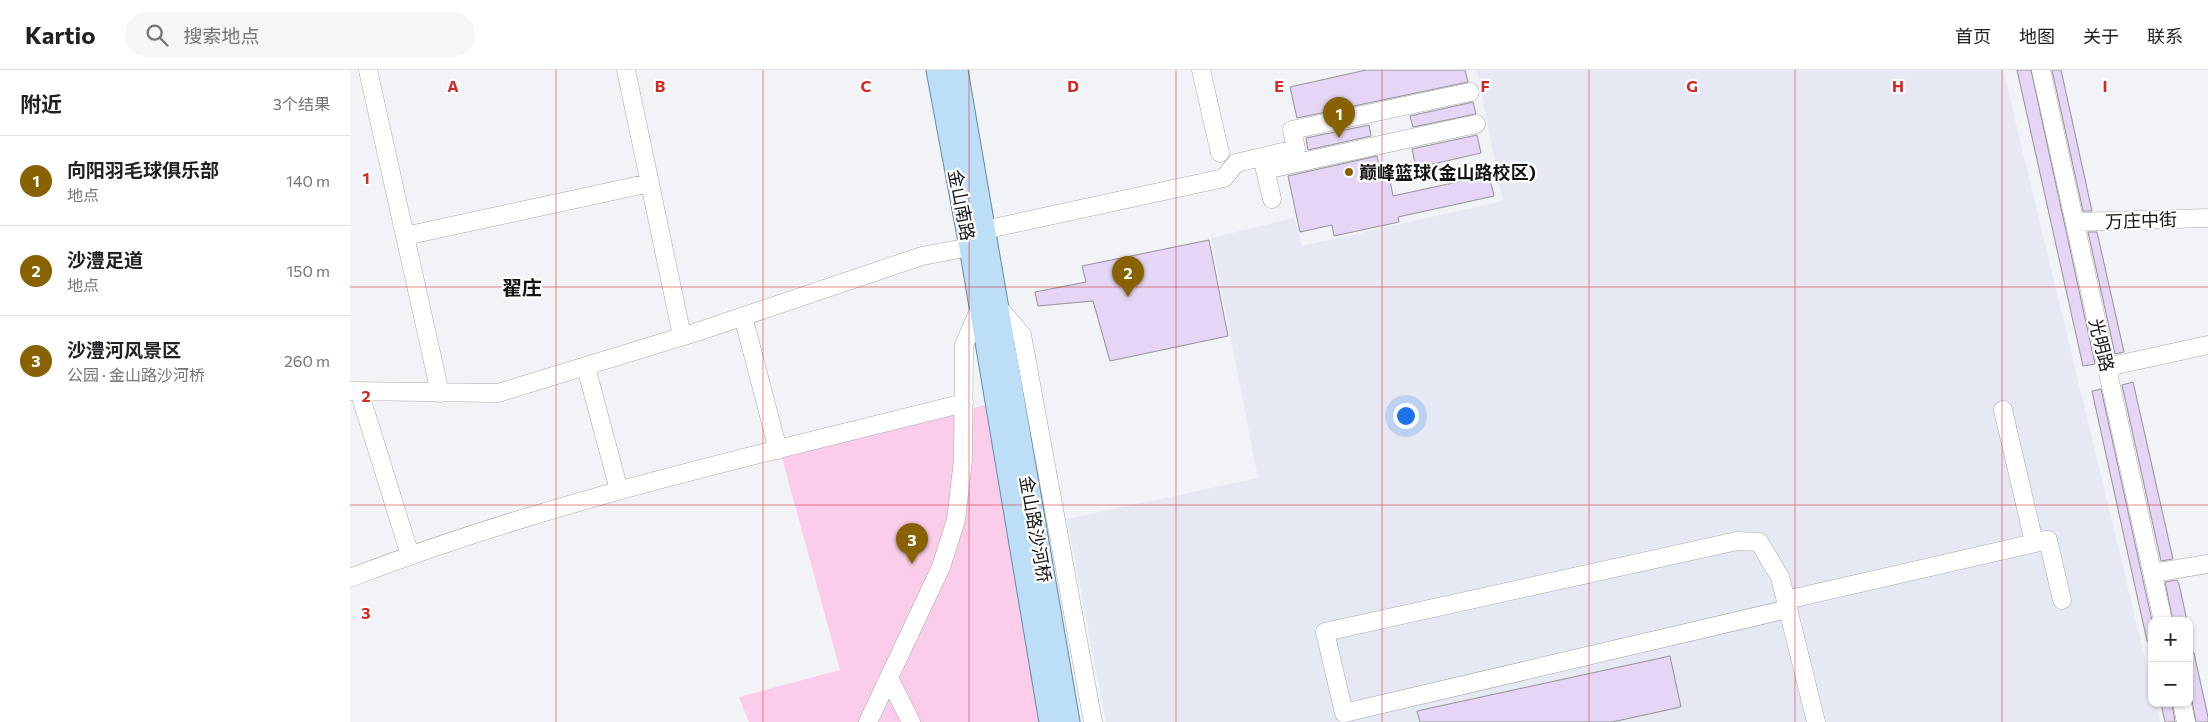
<!DOCTYPE html>
<html lang="zh">
<meta charset="utf-8">
<style>
:root{--surface:#fff;--page:#f6f6f6;--text:#202124;--muted:#757577;--line:#e0e0e0;--accent:#886200}
body{margin:0;font-family:Commissioner,"Noto Sans SC",sans-serif;background:var(--page);color:var(--text)}
.controls{position:absolute;right:15px;bottom:15px;display:grid;overflow:hidden;border-radius:10px;box-shadow:0 1px 4px #0004}
.controls button{width:45px;height:45px;display:grid;place-items:center;padding:0;border:0;border-bottom:1px solid var(--line);background:var(--surface);color:var(--text);font:25px sans-serif}
.you{position:absolute;left:1055px;top:345px;width:18px;height:18px;margin:-12px;border:4px solid #fff;border-radius:50%;background:#1a73e8;box-shadow:0 0 0 8px #1a73e833}
.badge{display:grid;place-items:center;width:32px;height:32px;border-radius:50%;background:var(--accent);color:#fff;font-size:16px;font-weight:700}
.pin{position:absolute;translate:-50% -41px;filter:drop-shadow(0 1px 2px #0008)}
.pin::after{content:'';position:absolute;top:26px;width:18px;height:15px;background:inherit;clip-path:polygon(0 0,100% 0,50% 100%)}
.list{margin:0;padding:0;list-style:none}
h2{display:flex;justify-content:space-between;align-items:center;height:65px;margin:0;padding:0 20px;font-size:21px}
h2 small{font-size:16px;font-weight:400;color:var(--muted)}
.list li{display:grid;grid-template-columns:32px 1fr auto;gap:15px;align-items:center;box-sizing:border-box;height:90px;padding:0 20px;border-top:1px solid var(--line)}
.list b{display:block;font-size:19px;white-space:nowrap}
.list p{margin:0;font-size:16px;white-space:nowrap;color:var(--muted)}
.list em{font-size:16px;font-style:normal;color:var(--muted)}
.icon{flex:none;width:28px;height:28px;fill:none;stroke:currentColor;stroke-width:2;stroke-linecap:round;stroke-linejoin:round}
.map{position:relative;flex:none;width:1858px;height:652px;overflow:hidden}
header{display:flex;align-items:center;gap:30px;box-sizing:border-box;height:70px;padding:0 25px;background:var(--surface);border-bottom:1px solid var(--line)}
header strong{font-size:24px}
nav{display:flex;gap:28px;margin-inline-start:auto;font-size:18px}
.search{width:350px;height:45px;background:var(--page);display:flex;align-items:center;gap:12px;box-sizing:border-box;padding:0 18px;border-radius:28px;color:var(--muted);font-size:19px}
main{display:flex}
aside{flex:1;background:var(--surface)}
.map>svg:first-child{display:block}
</style>
<header>
<strong>Kartio</strong>
<div class="search"><svg class="icon" aria-label="search" viewBox="0 0 24 24"><circle cx="10" cy="10" r="6"/><path d="M15 15l6 6"/></svg>搜索地点</div>
<nav><a>首页</a><a>地图</a><a>关于</a><a>联系</a></nav>
</header>
<main>
<aside>
<h2>附近<small>3个结果</small></h2>
<ul class="list">
<li><span class="badge">1</span><div><b>向阳羽毛球俱乐部</b><p>地点</p></div><em>140 m</em></li>
<li><span class="badge">2</span><div><b>沙澧足道</b><p>地点</p></div><em>150 m</em></li>
<li><span class="badge">3</span><div><b>沙澧河风景区</b><p>公园 · 金山路沙河桥</p></div><em>260 m</em></li>
</ul>
</aside>
<div class="map">
<svg width="1858" height="652" viewBox="0 0 1858 652">
<rect width="100%" height="100%" fill="#f1f3f6"/>
<!-- built -->
<path fill="#e6e9f4" d="M 1127,0 L 1653,0 L 1802,617 L 1802,633 L 1806,633 L 1810,652 L 756,652 L 717,449 L 908,408 L 861,168 L 944,148 L 952,176 L 1153,131 Z"/>
<!-- green -->
<path fill="#fbcdea" d="M 635,335 L 689,652 L 399,652 L 389,627 L 490,600 L 432,388 Z"/>
<!-- building -->
<path fill="#e4d6f4" stroke="#939295" d="M 1016,0 L 1115,0 L 1118,12 L 947,48 L 940,17 Z
M 1667,0 L 1681,0 L 1745,294 L 1733,296 Z
M 1702,0 L 1711,0 L 1742,141 L 1733,141 Z
M 1123,32 L 1126,44 L 1063,57 L 1060,46 Z
M 1019,55 L 1021,66 L 958,80 L 956,68 Z
M 1127,65 L 1131,83 L 1066,98 L 1062,79 Z
M 1027,86 L 1032,111 L 1040,110 L 1043,126 L 1139,105 L 1144,126 L 1048,147 L 1049,152 L 984,166 L 982,155 L 950,162 L 938,106 Z
M 1738,162 L 1747,162 L 1774,282 L 1765,284 Z
M 859,170 L 878,266 L 760,291 L 743,231 L 688,236 L 685,222 L 736,212 L 732,196 Z
M 1783,312 L 1823,489 L 1811,491 L 1772,315 Z
M 1751,319 L 1802,551 L 1802,571 L 1797,571 L 1742,321 Z
M 1827,510 L 1829,514 L 1837,551 L 1823,551 L 1815,512 Z
M 1844,583 L 1858,647 L 1858,652 L 1846,652 L 1842,631 L 1839,625 L 1839,584 Z
M 1320,586 L 1331,637 L 1262,652 L 1070,652 L 1067,641 Z
M 1811,633 L 1822,633 L 1825,652 L 1815,652 Z"/>
<g fill="none" stroke-linecap="round" stroke-linejoin="round">
<defs>
<path id="minor" d="M 18,0 L 90,323
M 276,0 L 332,266
M 851,0 L 870,83
M 1691,0 L 1813,551
M 912,87 L 946,79 L 942,60 L 1120,22
M 915,100 L 1126,54
M 1725,152 L 1858,148
M 634,160 L 874,108 L 886,93 L 912,87 L 922,129
M 55,166 L 300,113
M 393,246 L 428,380
M 236,297 L 269,420
M 1757,297 L 1858,275
M 0,321 L 148,323 L 347,262 L 572,186 L 620,177
M 9,321 L 60,485
M 1653,340 L 1684,472 L 1695,470
M 1803,503 L 1858,494
M 0,508 C 198,431 408,385 614,333
M 1436,530 L 1698,470 L 1712,530
M 1438,539 L 994,643 L 975,562 L 1387,471 L 1409,472 L 1430,507 L 1438,539 L 1466,652
M 540,610 L 561,652
M 1832,633 L 1836,652
M 518,652 L 591,497 L 606,450 L 613,390 L 614,275 L 630,238 L 647,236 L 672,265 L 743,652"/>
<path id="major" d="M 587,0 L 620,177 L 700,652
M 607,0 L 719,652"/>
</defs>
<!-- minor casing -->
<use href="#minor" stroke="#a8a9ac" stroke-width="19"/>
<!-- major casing -->
<use href="#major" stroke="#6489a4" stroke-width="23"/>
<!-- minor -->
<use href="#minor" stroke="#fff" stroke-width="18"/>
<!-- major -->
<use href="#major" stroke="#bcdff7" stroke-width="21"/>
</g>
<!-- grid -->
<path fill="none" stroke="#d62828" stroke-width="1" stroke-opacity="0.55" d="M 206,0 L 206,652M 413,0 L 413,652M 619,0 L 619,652M 826,0 L 826,652M 1032,0 L 1032,652M 1239,0 L 1239,652M 1445,0 L 1445,652M 1652,0 L 1652,652M 0,217 L 1858,217M 0,435 L 1858,435"/>
<!-- markers -->
<circle fill="#886200" stroke="#fff" stroke-width="2" cx="999" cy="102" r="5"/>
<g text-anchor="middle" dominant-baseline="central" stroke-width="4.5" stroke-linejoin="round" paint-order="stroke">
<!-- poi labels -->
<g font-size="18" font-weight="bold" fill="#131314" stroke="#fff" text-anchor="start">
<text x="1009" y="102">巅峰篮球(金山路校区)</text>
</g>
<!-- street labels -->
<g font-size="18" fill="#131314" stroke="#fff">
<text transform="translate(612 135) rotate(79)">金山南路</text>
<text transform="translate(1791 150) rotate(-2)">万庄中街</text>
<text transform="translate(1752 275) rotate(77)">光明路</text>
<text transform="translate(686 459) rotate(80)">金山路沙河桥</text>
</g>
<!-- quarter labels -->
<g font-size="20" font-weight="bold" fill="#131314" stroke="#fff">
<text x="172" y="217">翟庄</text>
</g>
</g>
<g font-size="16" text-anchor="middle" font-weight="bold" fill="#d62828" stroke="#fff" stroke-width="4.5" stroke-linejoin="round" paint-order="stroke">
<text x="103" y="22">A</text>
<text x="310" y="22">B</text>
<text x="516" y="22">C</text>
<text x="723" y="22">D</text>
<text x="929" y="22">E</text>
<text x="1135" y="22">F</text>
<text x="1342" y="22">G</text>
<text x="1548" y="22">H</text>
<text x="1755" y="22">I</text>
<text x="16" y="114">1</text>
<text x="16" y="332">2</text>
<text x="16" y="549">3</text>
</g>
</svg>
<div class="controls">
<button>+</button>
<button>−</button>
</div>
<div class="you"></div>
<div class="pin badge" style="left:989px;top:68px">1</div>
<div class="pin badge" style="left:778px;top:227px">2</div>
<div class="pin badge" style="left:562px;top:494px">3</div>
</div>
</main>
